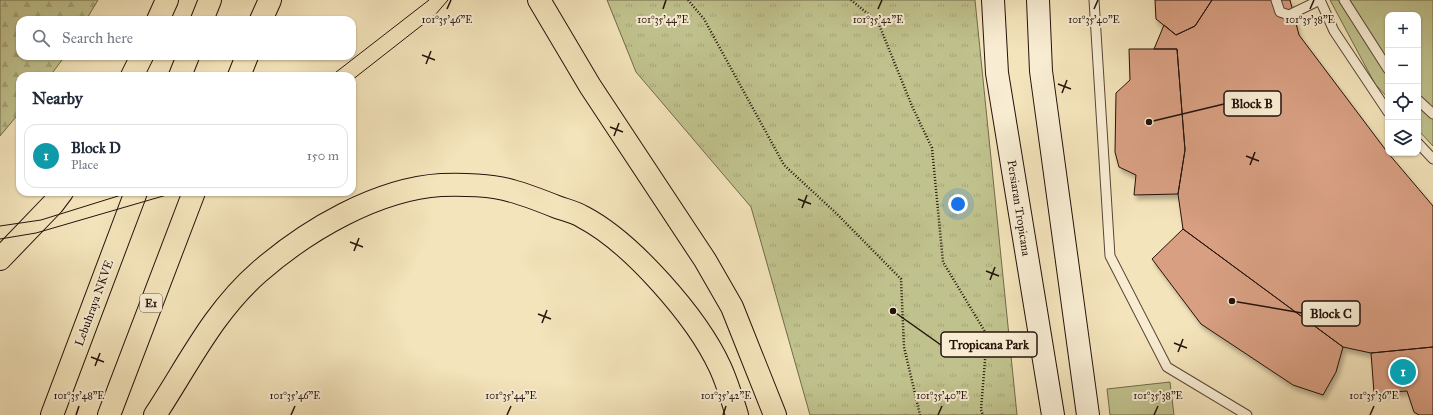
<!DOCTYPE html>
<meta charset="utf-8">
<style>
:root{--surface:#fff;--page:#f2f2f3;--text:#1f2937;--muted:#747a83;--line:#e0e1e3;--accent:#2563eb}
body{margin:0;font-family:"IM FELL Great Primer",serif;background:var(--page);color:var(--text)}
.controls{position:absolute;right:12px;top:12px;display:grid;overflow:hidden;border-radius:8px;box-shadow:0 1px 3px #0004}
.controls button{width:36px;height:36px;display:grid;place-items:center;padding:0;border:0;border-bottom:1px solid var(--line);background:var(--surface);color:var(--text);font:20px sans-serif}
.you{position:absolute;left:958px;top:204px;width:14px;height:14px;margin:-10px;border:3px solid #fff;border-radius:50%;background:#1a73e8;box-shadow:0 0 0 6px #1a73e833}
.badge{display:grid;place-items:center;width:26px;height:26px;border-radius:50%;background:var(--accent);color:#fff;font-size:13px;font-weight:700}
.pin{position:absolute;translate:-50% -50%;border:2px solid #fff;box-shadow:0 1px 4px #0006}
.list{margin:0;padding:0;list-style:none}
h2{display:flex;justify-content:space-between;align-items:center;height:52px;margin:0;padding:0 16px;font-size:17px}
h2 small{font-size:13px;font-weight:400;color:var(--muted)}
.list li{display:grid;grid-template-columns:26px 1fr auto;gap:12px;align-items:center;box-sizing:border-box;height:64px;margin:0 8px 8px;padding:0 8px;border:1px solid var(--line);border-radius:12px}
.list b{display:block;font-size:15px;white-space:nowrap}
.list p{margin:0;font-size:13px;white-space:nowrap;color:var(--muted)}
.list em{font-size:13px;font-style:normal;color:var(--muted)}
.icon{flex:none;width:22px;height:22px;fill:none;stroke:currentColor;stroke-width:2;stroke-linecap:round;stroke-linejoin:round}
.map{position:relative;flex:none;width:1433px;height:415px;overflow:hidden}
.search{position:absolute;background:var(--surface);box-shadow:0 1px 3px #0004;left:16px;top:16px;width:340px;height:44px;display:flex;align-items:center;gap:10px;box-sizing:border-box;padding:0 14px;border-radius:12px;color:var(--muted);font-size:15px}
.panel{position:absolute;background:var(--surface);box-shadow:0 1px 3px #0004;left:16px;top:72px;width:340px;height:124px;border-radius:12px}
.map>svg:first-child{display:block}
</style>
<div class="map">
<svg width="1433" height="415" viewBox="0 0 1433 415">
<defs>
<pattern id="forest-firs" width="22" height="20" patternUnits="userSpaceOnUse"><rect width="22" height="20" fill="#c0c28d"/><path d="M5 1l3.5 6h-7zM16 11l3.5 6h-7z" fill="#a5a678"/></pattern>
<pattern id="park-tufts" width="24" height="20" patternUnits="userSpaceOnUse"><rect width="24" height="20" fill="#c0c28d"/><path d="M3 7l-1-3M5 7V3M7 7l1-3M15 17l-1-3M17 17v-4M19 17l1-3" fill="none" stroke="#a5a678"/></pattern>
<filter id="shadow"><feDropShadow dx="2.5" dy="4.5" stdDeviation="2" flood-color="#0004"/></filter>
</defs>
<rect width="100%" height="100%" fill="#f4e4bb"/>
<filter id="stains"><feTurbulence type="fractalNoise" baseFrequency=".005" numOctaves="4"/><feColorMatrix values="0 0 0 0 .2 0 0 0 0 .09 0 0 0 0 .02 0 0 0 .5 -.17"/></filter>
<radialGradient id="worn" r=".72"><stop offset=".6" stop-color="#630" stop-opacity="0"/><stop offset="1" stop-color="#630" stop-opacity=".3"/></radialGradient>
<!-- green -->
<path fill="#c0c28d" stroke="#726a4c" d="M 1330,0 L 1433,0 L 1433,146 L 1418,130 L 1418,15 L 1388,15 L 1388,98 L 1375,84 Z
M 1170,382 L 1174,415 L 1110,415 L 1107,389 Z"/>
<!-- forest -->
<path fill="url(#forest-firs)" stroke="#726a4c" d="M 0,0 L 98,0 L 86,20 L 20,20 L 20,56 L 65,56 L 50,76 L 20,76 L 20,112 L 0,136 Z"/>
<!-- park -->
<path fill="url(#park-tufts)" stroke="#726a4c" d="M 607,0 L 975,0 L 1017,415 L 810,415 L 751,207 L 636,72 Z"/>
<!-- building -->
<path fill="#d89f82" stroke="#25120b" filter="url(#shadow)" d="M 1155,0 L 1212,0 L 1195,26 L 1176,35 L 1156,19 Z
M 1212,0 L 1290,0 L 1299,35 L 1388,153 L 1433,206 L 1433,347 L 1371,353 L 1343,347 L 1183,229 L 1178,194 L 1185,150 L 1177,49 L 1154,49 L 1164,25 L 1176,35 L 1195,26 Z
M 1129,49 L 1177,49 L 1185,150 L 1178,194 L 1134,195 L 1136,175 L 1119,167 L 1115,152 L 1116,93 L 1130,80 Z
M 1183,229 L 1343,347 L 1336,372 L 1323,395 L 1293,385 L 1201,324 L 1152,259 Z
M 1433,347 L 1433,415 L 1419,415 L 1414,412 L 1407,391 L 1374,393 L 1371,353 Z"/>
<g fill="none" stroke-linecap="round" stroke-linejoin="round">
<defs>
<path id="service" d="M 1094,0 L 1110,256 L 1167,367 L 1247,415
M 1276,0 L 1280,12 L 1289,15 L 1320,0
M 1320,0 L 1334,31 L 1388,112
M 1344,0 L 1388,69
M 1418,100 L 1433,114
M 1418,143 L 1433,159"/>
<path id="secondary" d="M 993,0 L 997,73 L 1053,415
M 1038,0 L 1041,71 L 1088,415"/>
<path id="motorway" d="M 539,0 L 590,86 L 705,260 L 732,307 L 775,415
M 158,20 L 167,0
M 202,20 L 210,0
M 261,20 L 270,0
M 132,76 L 142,56
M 180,76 L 188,56
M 239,76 L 247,56
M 0,259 L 53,204 L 62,192
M 52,415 L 136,192
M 109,415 L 194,192
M 155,415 C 188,365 213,312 259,272 C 307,230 377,189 441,185 C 461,184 493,185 512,191 C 527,195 542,201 557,207 C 565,210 575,212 583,217 C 631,242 697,317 720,367 C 727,382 732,399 737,415"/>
</defs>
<!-- service casing -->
<use href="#service" stroke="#594637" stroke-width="11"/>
<!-- secondary casing -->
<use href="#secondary" stroke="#25120b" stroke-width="24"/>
<!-- motorway casing -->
<use href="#motorway" stroke="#25120b" stroke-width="24"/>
<!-- path -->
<path stroke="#25120b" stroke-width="2.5" stroke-dasharray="1 2" stroke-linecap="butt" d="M 688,0 L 704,19 L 784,165 L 837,214 L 901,279 L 904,347 L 920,415
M 851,0 L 878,22 L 912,106 L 932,148 L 943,262 L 987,335 L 981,410 L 983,415"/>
<!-- service -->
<use href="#service" stroke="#f8edd3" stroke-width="9"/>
<!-- secondary -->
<use href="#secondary" stroke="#f8edd3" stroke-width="22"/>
<!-- motorway -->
<use href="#motorway" stroke="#f4e4bb" stroke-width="22"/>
<!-- tram -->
<path stroke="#25120b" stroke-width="1" d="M 331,76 L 429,0
M 352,80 L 435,15 L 448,0
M 0,226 L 41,220 L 131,192
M 0,239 L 36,233 L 177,192"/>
</g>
<!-- ticks -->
<path fill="none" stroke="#25120b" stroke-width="1.5" d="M 447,9 L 451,0M 663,9 L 666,0M 878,9 L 882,0M 1094,9 L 1098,0M 1310,9 L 1314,0M 422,55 L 435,60M 426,64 L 431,51M 1058,84 L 1071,89M 1062,93 L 1067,80M 610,127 L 623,132M 614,136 L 619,123M 1246,156 L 1259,161M 1250,165 L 1255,152M 798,199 L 811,204M 802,208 L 807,195M 350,242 L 363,247M 354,251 L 359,238M 986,271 L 999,276M 990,280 L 995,267M 538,314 L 551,319M 542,323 L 547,310M 1174,343 L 1187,348M 1178,352 L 1183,339M 91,357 L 104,362M 95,366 L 100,353M 76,415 L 79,406M 291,415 L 295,406M 507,415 L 511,406M 723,415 L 726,406M 938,415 L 942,406M 1154,415 L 1158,406M 1370,415 L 1374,406"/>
<g text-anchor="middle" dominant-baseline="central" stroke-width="4" stroke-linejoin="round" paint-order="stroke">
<!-- shield labels -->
<rect fill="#f8edd3" stroke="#645447" stroke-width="1" x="140" y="294" width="22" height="18" rx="3"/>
<g font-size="11" font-weight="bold" fill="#25120b">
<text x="151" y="303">E1</text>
</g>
<!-- street labels -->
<g font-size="12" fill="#25120b" stroke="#f8edd3">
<text transform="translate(1019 208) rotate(81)">Persiaran Tropicana</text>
<text transform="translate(94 303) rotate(-70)">Lebuhraya NKVE</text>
</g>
</g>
<g font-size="10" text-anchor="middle" fill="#25120b" stroke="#f8edd3" stroke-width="4" stroke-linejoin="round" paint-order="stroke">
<text x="878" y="23">101°35'42"E</text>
<text x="1094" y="23">101°35'40"E</text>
<text x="447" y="23">101°35'46"E</text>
<text x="663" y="23">101°35'44"E</text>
<text x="1310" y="23">101°35'38"E</text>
<text x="79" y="399">101°35'48"E</text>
<text x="295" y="399">101°35'46"E</text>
<text x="511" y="399">101°35'44"E</text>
<text x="726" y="399">101°35'42"E</text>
<text x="942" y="399">101°35'40"E</text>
<text x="1158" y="399">101°35'38"E</text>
<text x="1374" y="399">101°35'36"E</text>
</g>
<!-- callouts -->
<path fill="none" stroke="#25120b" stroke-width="1.5" d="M1149 122L1224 104M1232 301L1302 313M893 311L941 345"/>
<g fill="#25120b" stroke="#f8edd3" stroke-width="1.5">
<circle cx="1149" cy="122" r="4"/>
<circle cx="1232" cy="301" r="4"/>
<circle cx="893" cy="311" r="4"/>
</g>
<g fill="#f8edd3" stroke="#25120b" stroke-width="1.5">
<rect x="1224" y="91" width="57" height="25" rx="4"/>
<rect x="1302" y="301" width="58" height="25" rx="4"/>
<rect x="941" y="332" width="96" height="25" rx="4"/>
</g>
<g font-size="13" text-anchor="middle" font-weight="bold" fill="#25120b">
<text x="1252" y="108">Block B</text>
<text x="1331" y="318">Block C</text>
<text x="989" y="349">Tropicana Park</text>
</g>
<rect width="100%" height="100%" filter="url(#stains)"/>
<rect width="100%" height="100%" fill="url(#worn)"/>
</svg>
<div class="controls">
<button>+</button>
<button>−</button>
<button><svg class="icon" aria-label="locate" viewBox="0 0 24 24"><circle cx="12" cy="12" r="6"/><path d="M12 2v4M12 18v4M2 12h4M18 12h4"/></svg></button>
<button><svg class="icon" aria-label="layers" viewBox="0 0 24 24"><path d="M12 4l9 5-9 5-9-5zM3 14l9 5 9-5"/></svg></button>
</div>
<div class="you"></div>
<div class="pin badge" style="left:1403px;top:372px;background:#0f9aa8">1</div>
<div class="search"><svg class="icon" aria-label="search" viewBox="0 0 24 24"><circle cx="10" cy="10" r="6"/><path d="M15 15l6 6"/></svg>Search here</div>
<section class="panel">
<h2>Nearby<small></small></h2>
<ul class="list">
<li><span class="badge" style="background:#0f9aa8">1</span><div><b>Block D</b><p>Place</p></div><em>150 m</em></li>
</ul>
</section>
</div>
